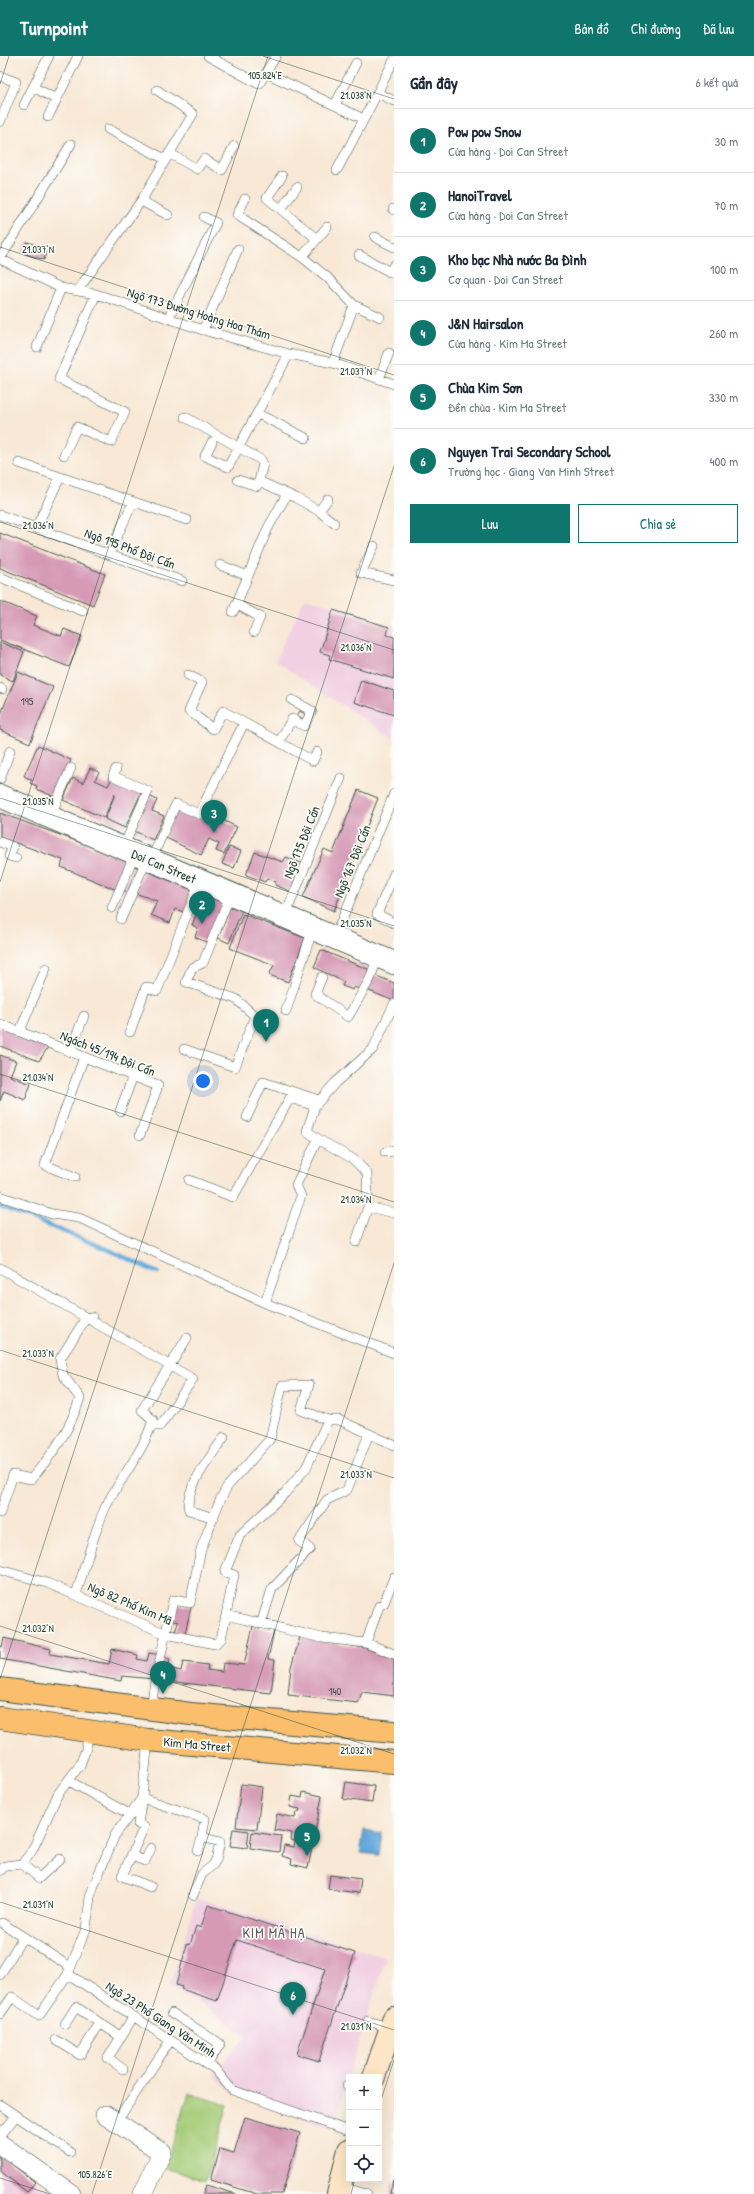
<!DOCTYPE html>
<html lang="vi">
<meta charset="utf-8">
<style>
:root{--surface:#fff;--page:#f2f2f3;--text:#1f2937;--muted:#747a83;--line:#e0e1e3;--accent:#0f766e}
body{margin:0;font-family:"Patrick Hand",sans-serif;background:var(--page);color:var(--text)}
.controls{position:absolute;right:12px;bottom:12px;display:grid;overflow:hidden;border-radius:0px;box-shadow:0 4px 16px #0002}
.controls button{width:36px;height:36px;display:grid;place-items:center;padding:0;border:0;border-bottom:1px solid var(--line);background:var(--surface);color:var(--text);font:20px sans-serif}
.you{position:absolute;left:203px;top:1025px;width:14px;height:14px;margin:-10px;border:3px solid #fff;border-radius:50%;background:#1a73e8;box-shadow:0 0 0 6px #1a73e833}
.badge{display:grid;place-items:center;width:26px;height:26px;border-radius:50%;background:var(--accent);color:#fff;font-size:13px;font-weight:700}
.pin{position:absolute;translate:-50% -33px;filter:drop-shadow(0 1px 2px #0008)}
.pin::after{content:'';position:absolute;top:21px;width:14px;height:12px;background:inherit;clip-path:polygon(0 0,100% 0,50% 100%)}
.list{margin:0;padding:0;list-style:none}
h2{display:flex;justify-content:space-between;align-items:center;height:52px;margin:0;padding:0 16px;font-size:17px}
h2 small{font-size:13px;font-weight:400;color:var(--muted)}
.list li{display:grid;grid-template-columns:26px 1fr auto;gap:12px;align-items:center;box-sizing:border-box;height:64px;padding:0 16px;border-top:1px solid var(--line)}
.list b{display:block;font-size:15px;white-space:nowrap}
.list p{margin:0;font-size:13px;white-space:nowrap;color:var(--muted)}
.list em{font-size:13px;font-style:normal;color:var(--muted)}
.actions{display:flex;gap:8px;padding:12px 16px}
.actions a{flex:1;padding:9px 0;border:1px solid var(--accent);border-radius:0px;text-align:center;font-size:14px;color:var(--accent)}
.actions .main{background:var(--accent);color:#fff}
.icon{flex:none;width:22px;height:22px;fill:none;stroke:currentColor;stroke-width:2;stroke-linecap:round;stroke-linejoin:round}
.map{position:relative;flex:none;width:394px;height:2138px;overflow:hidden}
header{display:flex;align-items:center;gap:24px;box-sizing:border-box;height:56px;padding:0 20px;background:var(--accent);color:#fff}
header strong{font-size:19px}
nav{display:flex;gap:22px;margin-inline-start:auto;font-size:14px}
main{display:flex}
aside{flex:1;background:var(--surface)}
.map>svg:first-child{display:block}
</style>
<header>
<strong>Turnpoint</strong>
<nav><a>Bản đồ</a><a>Chỉ đường</a><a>Đã lưu</a></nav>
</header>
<main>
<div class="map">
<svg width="394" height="2138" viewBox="0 0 394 2138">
<rect width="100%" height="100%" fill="#fdfcf7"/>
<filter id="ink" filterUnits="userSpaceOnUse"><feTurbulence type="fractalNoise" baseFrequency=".025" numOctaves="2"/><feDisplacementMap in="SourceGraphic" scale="8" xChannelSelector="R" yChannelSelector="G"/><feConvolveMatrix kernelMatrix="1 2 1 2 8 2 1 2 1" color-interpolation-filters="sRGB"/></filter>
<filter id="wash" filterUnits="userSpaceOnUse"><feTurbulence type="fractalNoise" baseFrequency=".012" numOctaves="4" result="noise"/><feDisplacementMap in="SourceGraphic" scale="16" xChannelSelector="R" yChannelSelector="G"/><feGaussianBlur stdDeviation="0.9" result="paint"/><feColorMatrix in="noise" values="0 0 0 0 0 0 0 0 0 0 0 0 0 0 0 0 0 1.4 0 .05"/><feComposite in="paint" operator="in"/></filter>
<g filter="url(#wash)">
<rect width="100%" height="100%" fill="#f8e8d5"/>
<!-- built -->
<path fill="#f1d0e3" d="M 305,542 L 394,570 L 394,683 L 275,605 Z
M 197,1842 L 386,1902 L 332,2072 L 231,2037 L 213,2017 L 246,1981 L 208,1952 L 169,1932 Z
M 0,2115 L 27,2136 L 35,2126 L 52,2138 L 0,2138 Z"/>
<!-- green -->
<path fill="#a2ca75" stroke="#608454" d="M 189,2037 L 228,2049 L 205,2125 L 165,2112 Z"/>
<!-- water -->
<path fill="#64a9da" stroke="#427387" d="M 364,1774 L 382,1777 L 379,1799 L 360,1797 Z"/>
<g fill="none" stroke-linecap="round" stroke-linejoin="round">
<!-- stream -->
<path stroke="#64a9da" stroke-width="4.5" d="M 0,1150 L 107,1193 L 158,1217"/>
</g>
<g id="blocks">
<!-- building -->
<path fill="#d69ab6" d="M 27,186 L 47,192 L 44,204 L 23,197 Z
M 0,477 L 105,518 L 93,549 L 0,512 Z
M 0,545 L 37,560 L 33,569 L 61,580 L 64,573 L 82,580 L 69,611 L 0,584 Z
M 333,554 L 389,571 L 387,579 L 394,581 L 394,623 L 329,603 L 330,599 L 320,596 Z
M 0,586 L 24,596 L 13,625 L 0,619 Z
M 18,616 L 53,631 L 30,687 L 0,674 L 0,660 Z
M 361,624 L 394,635 L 394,659 L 354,646 Z
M 300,655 L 305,658 L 303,663 L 297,659 Z
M 38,689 L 71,704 L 55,741 L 36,733 L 37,730 L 30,727 L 32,724 L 24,720 Z
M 90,712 L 99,716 L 95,724 L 108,730 L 112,722 L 142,735 L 125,772 L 105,763 L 115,738 L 104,762 L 63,744 L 73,722 L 83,727 Z
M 358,734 L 378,742 L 334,855 L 303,841 L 324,793 L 333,797 Z
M 149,740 L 157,744 L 152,755 L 164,760 L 153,784 L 134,775 Z
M 177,752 L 201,762 L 204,755 L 237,771 L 224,798 L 216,795 L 219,788 L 209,783 L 201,799 L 164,781 Z
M 0,757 L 128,804 L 117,834 L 61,811 L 63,804 L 0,781 Z
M 229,791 L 241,795 L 234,812 L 222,808 Z
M 255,796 L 283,806 L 286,801 L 304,808 L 292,836 L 275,829 L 276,826 L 267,822 L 265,826 L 246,819 Z
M 133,810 L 140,812 L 130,837 L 123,834 Z
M 144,814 L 195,835 L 186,857 L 175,853 L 170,867 L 151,859 L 157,845 L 135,837 Z
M 204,838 L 224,846 L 208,887 L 195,881 L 198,872 L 192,869 Z
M 231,850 L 242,854 L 229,887 L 218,882 Z
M 243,858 L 305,882 L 288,926 L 269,919 L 274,909 L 230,892 Z
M 321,894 L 370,914 L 360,934 L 354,931 L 353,934 L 342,930 L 344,926 L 314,911 Z
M 374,919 L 394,927 L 394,945 L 367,934 Z
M 0,971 L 49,990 L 39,1005 L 0,990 Z
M 0,999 L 16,1005 L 10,1020 L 31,1028 L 25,1044 L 4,1035 L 0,1045 Z
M 174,1547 L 191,1551 L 185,1578 L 175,1576 L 178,1566 L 170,1564 Z
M 253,1570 L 274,1575 L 268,1603 L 275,1604 L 271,1637 L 157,1624 L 162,1601 L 170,1603 L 168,1612 L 181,1615 L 183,1606 L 208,1609 L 207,1614 L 222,1616 L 223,1607 L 244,1609 Z
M 300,1581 L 365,1592 L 394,1603 L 394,1640 L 362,1636 L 358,1647 L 288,1639 L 291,1611 Z
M 4,1582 L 51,1593 L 50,1598 L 109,1608 L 112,1593 L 138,1599 L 137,1603 L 147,1605 L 149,1597 L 160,1599 L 154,1623 L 122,1620 L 121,1625 L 0,1603 L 0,1590 L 2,1591 Z
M 346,1726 L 374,1730 L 372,1747 L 343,1743 Z
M 241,1728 L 262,1731 L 257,1773 L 236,1771 Z
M 303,1736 L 322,1740 L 308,1812 L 291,1808 L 292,1803 L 282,1800 L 284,1789 L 294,1791 L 295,1785 L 291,1784 L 292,1777 L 274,1774 L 277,1758 L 295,1762 L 296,1756 L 299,1756 L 300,1753 L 290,1751 L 292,1740 L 302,1742 Z
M 233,1773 L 249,1775 L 247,1792 L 230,1790 Z
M 252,1776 L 281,1780 L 279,1796 L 250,1792 Z
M 330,1819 L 361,1823 L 359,1837 L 328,1833 Z
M 208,1849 L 355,1897 L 319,2005 L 297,1998 L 325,1913 L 237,1884 L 217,1945 L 181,1933 L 182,1931 L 176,1929 L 187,1888 L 190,1889 L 196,1870 L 201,1872 Z
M 245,2061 L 300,2077 L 282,2138 L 257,2138 L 211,2124 L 220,2093 L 234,2097 Z
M 0,2099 L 35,2126 L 27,2136 L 0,2115 Z
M 393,2123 L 394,2138 L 390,2138 Z
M 206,2129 L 236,2138 L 203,2138 Z"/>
</g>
</g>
<g filter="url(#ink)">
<use href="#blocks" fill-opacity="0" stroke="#40574c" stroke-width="1"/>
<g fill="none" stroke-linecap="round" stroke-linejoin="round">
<defs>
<path id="service" d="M 208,0 L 259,28 L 276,0
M 266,17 L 364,63 L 394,4
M 0,20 L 16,26 L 0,66
M 33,31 L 56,43
M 378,37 L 394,45
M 24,49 L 49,0
M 335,49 L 356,7
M 48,61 L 78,0
M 108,73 L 165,103
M 169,97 L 197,113 L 204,103 L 222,114 L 234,90
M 337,114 L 364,63
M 282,120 L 267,142 L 317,183 L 302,201
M 245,143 L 237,159 L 302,201 L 327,221 L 354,249 L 333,307
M 141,145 L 168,159
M 281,153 L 297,131
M 393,153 L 394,154
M 375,181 L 394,191
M 317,183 L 327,171
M 359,199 L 390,216 L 394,209
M 0,203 L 61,232 L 96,238 L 203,274 L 289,298 L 333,307 L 394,328
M 0,203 L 71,88
M 78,234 L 141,145 L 193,58 L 157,34
M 354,249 L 380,261
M 169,261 L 216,167 L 204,161
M 203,274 L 238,193
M 37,291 L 61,232
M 379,323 L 389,297
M 258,358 L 306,382
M 185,361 L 261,404 L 263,408 L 259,425 L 296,442 L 319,455 L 334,467
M 212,386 L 205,400 L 228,411 L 289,298
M 64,399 L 77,371 L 111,386 L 125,356 L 59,323 L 96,238
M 19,407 L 187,464
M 238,424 L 257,430 L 259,425
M 319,455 L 328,443
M 0,459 L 182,525
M 36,472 L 60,421
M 374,490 L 361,517 L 394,524
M 109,498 L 133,446
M 220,509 L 248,520
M 0,521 L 83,555
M 236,548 L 260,561 L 254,576
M 233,556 L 268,472 L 287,438
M 188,619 L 202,626 L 189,655 L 213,673 L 223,655 L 313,705 L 317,696
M 0,632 L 2,633
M 279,686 L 292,663 L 304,670 L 312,655 L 292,644
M 116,713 L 113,720 L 148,735 L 123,792
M 0,723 L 10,695
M 50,761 L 71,712
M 0,786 L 13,791 L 9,800 L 16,802
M 151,804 L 176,748 L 199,758 L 244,667
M 394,818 L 377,858 L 394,867
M 112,852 L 135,797
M 285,860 L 341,722
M 121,863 L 147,802
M 335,881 L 394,738
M 322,921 L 315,938 L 348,961 L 370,923 L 378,900
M 286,955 L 313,872
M 0,968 L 158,1030 L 140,1079
M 20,975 L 46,912
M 130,976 L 146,931 L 157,935 L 200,825
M 184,993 L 235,1011 L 255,960 L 236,943 L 186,926 L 192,912 L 203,907 L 231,837
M 70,996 L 84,960
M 315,1050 L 307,1075 L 318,1083
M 120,1055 L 133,1020
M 247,1061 L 263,1026 L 319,1044
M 385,1096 L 394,1095
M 75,1121 L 45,1109 L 84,1001
M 189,1124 L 233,1141 L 290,1042 L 315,1050 L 335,1027 L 373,993 L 394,948
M 0,1140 L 52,1158 L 79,1162 L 95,1169 L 265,1247 L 394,1297
M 368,1151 L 394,1157
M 0,1212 L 193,1323 L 160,1370 L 151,1370
M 265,1247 L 301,1140 L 296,1129 L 318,1083 L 353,1103 L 367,1117 L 368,1151 L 356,1186
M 0,1457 L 13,1419 L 31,1423 C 53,1398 70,1374 80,1342 L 63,1319 L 60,1303 L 86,1262 L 92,1261
M 214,1462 L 189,1454 C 183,1434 213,1398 224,1381
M 0,1514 L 47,1527 L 166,1578 L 215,1588 L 221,1583 L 226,1559 L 322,1582 L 366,1587 L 394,1598
M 76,1538 C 86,1509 93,1478 106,1450 C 121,1421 144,1395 153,1364 L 142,1354 L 187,1282
M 226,1559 L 234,1519 L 225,1516 L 240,1479 L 285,1437 L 306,1412 L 328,1364
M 261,1568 L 272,1533 L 310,1493 L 299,1485 L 327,1444 L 347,1434 L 369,1378
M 366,1587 L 379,1550 L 384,1547 L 394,1521
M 151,1653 L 154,1631 L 173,1544 L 190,1547 L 201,1493 L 220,1444 L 227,1431 L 270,1383 L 282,1330 L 309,1329 L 301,1354 L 328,1364 L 339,1364 L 394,1389
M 69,1725 L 131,1759
M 198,1795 L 202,1781
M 132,1800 L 145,1805 L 151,1792
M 22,1808 L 39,1822 L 60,1803
M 0,1815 L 5,1810 L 22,1808 L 32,1795 L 58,1738 L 80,1709 L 86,1693 L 89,1675
M 151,1831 L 122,1820 L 144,1771 L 138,1768 L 142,1742 L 205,1763 L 202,1781 L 220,1786 L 216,1804 L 213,1809 L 202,1818 L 193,1839
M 2,1867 L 70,1911
M 68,1918 L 215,2013 L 232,2034 L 349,2075
M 0,1919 L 23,1881
M 172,1957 L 220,1988 L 207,2009
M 0,1958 L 12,1941 L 39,1960 L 68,1918 L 86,1873 L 90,1841 L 94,1829 L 115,1779 L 142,1742 L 148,1684
M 368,1965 L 391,1972
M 65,1968 L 76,1951 L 121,1981
M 56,1984 L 80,1999 L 100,1967
M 123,2013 L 108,2002 L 133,1961
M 347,2030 L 349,2031
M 0,2049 L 70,2096
M 123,2056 L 170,1985
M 0,2080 L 16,2060
M 339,2130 L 366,2138"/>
<path id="minor" d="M 105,2059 L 162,2096 L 143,2138
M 0,2088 L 71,2138"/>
<path id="tertiary" d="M 0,740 L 394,907"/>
<path id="secondary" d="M 374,2021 L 394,1962
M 338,2138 L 349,2094"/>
<path id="primary" d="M 0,1633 L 191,1658 L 394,1676
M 0,1662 L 148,1684 L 394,1706"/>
</defs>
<!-- service casing -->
<use href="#service" stroke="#40574c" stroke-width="10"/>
<!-- minor casing -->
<use href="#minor" stroke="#40574c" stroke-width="20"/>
<!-- tertiary casing -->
<use href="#tertiary" stroke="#40574c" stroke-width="24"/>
<!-- secondary casing -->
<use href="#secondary" stroke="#40574c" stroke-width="24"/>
<!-- primary casing -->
<use href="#primary" stroke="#40574c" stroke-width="24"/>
<!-- service -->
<use href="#service" stroke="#fff" stroke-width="9"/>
<!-- minor -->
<use href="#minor" stroke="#fff" stroke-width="19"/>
<!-- tertiary -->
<use href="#tertiary" stroke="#fff" stroke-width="22"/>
<!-- secondary -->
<use href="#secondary" stroke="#fde5c5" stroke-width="22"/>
<!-- primary -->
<use href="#primary" stroke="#fabe6d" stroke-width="22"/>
</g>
</g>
<!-- ticks -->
<path fill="none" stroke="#1f3d34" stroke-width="1" stroke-opacity="0.45" d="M 263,0 L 394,43M 0,28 L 9,0M 0,191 L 394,319M 0,466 L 394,594M 0,742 L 394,870M 0,826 L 268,0M 0,1018 L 394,1146M 0,1294 L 394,1422M 0,1570 L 394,1698M 0,1623 L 394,410M 0,1846 L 394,1974M 379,2050 L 394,2004M 0,2122 L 50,2138M 92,2138 L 394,1207M 351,2138 L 355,2123"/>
<g text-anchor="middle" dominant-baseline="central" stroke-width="3.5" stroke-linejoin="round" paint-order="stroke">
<!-- number labels -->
<g font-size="11" fill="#4d5454">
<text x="27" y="645">195</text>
<text x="335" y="1635">140</text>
</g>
<!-- street labels -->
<g font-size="13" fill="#1f3d34" stroke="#fdfcf7">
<text transform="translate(199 257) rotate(17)">Ngõ 173 Đường Hoàng Hoa Thám</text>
<text transform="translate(130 492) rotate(20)">Ngõ 195 Phố Đội Cấn</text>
<text transform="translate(301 786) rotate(-68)">Ngõ 175 Đội Cấn</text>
<text transform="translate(352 805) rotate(-68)">Ngõ 167 Đội Cấn</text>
<text transform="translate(164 810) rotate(23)">Doi Can Street</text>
<text transform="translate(108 997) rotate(22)">Ngách 45/194 Đội Cấn</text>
<text transform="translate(130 1547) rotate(23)">Ngõ 82 Phố Kim Mã</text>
<text transform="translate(197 1688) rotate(5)">Kim Ma Street</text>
<text transform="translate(161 1963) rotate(33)">Ngõ 23 Phố Giang Văn Minh</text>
</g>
<!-- neighbourhood labels -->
<g font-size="14" letter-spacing="1" fill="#5f5e62" stroke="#fdfcf7">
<text x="274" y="1876">KIM MÃ HẠ</text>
</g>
</g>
<g font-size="10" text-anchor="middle" fill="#1f3d34" stroke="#fdfcf7" stroke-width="3.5" stroke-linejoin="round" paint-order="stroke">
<text x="265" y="23">105.824°E</text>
<text x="356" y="43">21.038°N</text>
<text x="38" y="197">21.037°N</text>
<text x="356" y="319">21.037°N</text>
<text x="38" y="473">21.036°N</text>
<text x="356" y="595">21.036°N</text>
<text x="38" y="749">21.035°N</text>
<text x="356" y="871">21.035°N</text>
<text x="38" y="1025">21.034°N</text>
<text x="356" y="1147">21.034°N</text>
<text x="38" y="1301">21.033°N</text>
<text x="356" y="1422">21.033°N</text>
<text x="38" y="1576">21.032°N</text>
<text x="356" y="1698">21.032°N</text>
<text x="38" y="1852">21.031°N</text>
<text x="356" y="1974">21.031°N</text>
<text x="95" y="2122">105.826°E</text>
</g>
</svg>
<div class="controls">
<button>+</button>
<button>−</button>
<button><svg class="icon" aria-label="locate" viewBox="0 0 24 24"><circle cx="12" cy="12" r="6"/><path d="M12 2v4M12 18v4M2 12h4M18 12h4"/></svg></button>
</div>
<div class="you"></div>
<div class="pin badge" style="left:266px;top:986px">1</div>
<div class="pin badge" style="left:202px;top:868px">2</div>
<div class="pin badge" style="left:214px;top:777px">3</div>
<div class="pin badge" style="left:163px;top:1638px">4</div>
<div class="pin badge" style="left:307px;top:1800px">5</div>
<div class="pin badge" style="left:293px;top:1959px">6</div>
</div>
<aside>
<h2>Gần đây<small>6 kết quả</small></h2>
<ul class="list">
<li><span class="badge">1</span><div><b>Pow pow Snow</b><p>Cửa hàng · Doi Can Street</p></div><em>30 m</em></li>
<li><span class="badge">2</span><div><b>HanoiTravel</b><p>Cửa hàng · Doi Can Street</p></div><em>70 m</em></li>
<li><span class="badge">3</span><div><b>Kho bạc Nhà nước Ba Đình</b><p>Cơ quan · Doi Can Street</p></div><em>100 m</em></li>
<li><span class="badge">4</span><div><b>J&amp;N Hairsalon</b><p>Cửa hàng · Kim Ma Street</p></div><em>260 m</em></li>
<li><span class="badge">5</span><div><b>Chùa Kim Sơn</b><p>Đền chùa · Kim Ma Street</p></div><em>330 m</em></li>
<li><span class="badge">6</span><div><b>Nguyen Trai Secondary School</b><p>Trường học · Giang Van Minh Street</p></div><em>400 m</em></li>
</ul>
<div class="actions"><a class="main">Lưu</a><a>Chia sẻ</a></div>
</aside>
</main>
